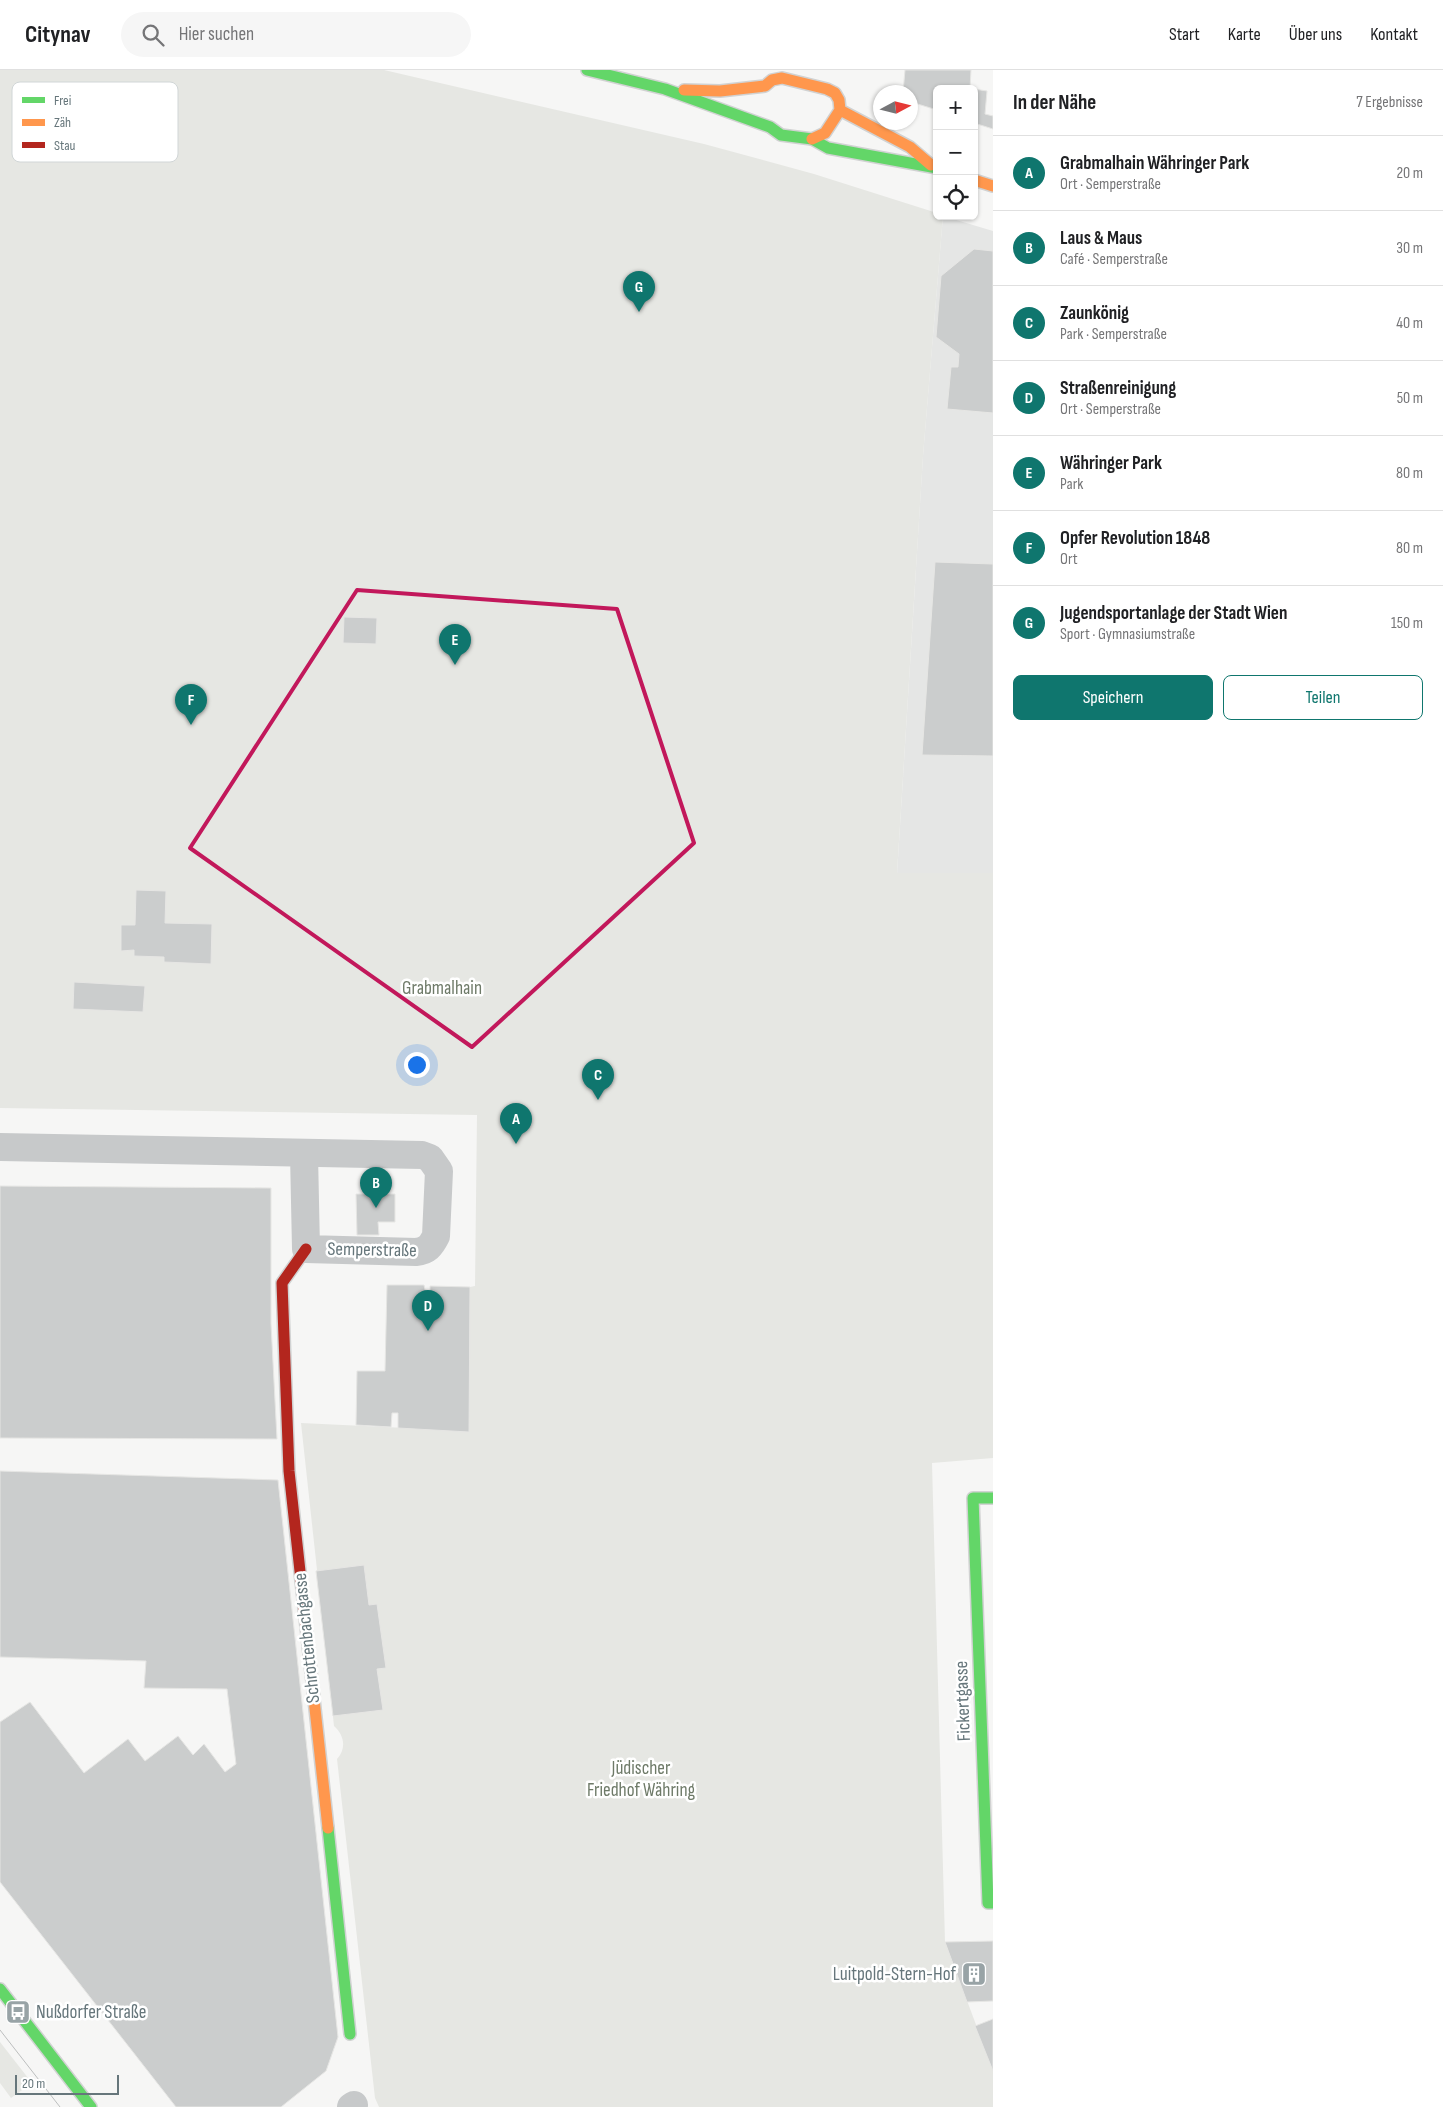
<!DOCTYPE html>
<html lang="de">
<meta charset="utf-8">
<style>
:root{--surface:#fff;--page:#f6f6f6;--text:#202124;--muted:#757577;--line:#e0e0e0;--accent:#0f766e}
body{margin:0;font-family:"Sofia Sans Condensed",sans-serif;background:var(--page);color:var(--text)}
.controls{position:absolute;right:15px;top:15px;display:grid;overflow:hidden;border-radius:8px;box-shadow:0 1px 4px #0004}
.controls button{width:45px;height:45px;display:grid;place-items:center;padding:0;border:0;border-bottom:1px solid var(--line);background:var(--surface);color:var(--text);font:25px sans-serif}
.compass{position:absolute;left:873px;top:15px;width:45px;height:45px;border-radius:50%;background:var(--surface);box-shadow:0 1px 4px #0004;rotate:83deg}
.scale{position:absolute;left:15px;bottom:12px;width:104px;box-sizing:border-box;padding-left:5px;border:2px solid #66767b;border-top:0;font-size:14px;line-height:18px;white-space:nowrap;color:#66767b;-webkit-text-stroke:4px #fff;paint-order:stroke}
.you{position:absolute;left:416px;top:994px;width:18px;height:18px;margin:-12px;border:4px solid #fff;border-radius:50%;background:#1a73e8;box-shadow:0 0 0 8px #1a73e833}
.badge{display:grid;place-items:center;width:32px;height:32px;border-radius:50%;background:var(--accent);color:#fff;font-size:16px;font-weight:700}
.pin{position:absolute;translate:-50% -41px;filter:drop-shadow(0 1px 2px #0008)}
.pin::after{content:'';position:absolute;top:26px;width:18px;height:15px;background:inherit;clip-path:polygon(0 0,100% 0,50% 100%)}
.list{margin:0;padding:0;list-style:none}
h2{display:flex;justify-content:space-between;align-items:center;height:65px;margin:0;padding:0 20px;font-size:21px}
h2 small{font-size:16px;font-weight:400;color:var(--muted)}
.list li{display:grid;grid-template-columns:32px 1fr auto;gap:15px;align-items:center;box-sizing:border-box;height:75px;padding:0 20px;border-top:1px solid var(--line)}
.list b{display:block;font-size:19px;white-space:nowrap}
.list p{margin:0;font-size:16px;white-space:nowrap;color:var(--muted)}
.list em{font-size:16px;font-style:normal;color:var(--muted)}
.actions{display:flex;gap:10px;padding:15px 20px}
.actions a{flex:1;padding:11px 0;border:1px solid var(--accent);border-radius:8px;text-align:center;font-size:18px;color:var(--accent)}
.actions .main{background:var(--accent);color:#fff}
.icon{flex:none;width:28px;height:28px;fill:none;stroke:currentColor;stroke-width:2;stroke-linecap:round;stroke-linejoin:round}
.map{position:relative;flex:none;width:993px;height:2037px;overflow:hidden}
header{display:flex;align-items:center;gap:30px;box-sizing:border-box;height:70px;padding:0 25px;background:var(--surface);border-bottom:1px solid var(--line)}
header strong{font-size:24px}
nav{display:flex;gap:28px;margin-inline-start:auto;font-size:18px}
.search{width:350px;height:45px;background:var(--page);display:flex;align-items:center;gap:12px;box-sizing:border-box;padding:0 18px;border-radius:28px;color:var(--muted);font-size:19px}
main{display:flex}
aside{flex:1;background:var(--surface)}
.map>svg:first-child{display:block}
</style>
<header>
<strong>Citynav</strong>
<div class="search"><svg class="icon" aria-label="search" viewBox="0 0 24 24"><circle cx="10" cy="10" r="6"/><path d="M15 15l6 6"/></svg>Hier suchen</div>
<nav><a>Start</a><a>Karte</a><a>Über uns</a><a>Kontakt</a></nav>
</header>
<main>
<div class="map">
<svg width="993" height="2037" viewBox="0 0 993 2037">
<rect width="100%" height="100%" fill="#f6f6f5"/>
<!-- built -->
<path fill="#e5e6e5" d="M 943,146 L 993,161 L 993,803 L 897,804 L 923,386 Z"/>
<!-- green -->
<path fill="#e6e7e3" d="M 0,0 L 384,0 L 704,74 L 814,104 L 937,143 L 937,146 L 943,146 L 923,386 L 897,803 L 993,803 L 993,1388 L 932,1393 L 945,1872 L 993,2000 L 993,2037 L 379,2037 L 375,2028 L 337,1689 C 347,1678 344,1665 334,1656 L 301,1353 L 469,1361 L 470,1217 L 475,1216 L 477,1045 L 0,1038 Z
M 0,1972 L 32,2013 L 11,2028 L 0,2013 Z"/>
<!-- building -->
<path fill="#cbcdcd" stroke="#e6e6e4" d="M 905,0 L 971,0 L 970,19 L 937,19 L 937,40 L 911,32 L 911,22 L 903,22 Z
M 974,19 L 987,21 L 985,44 L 993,46 L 993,59 L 974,53 Z
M 974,179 L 993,181 L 993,343 L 947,339 L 951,297 L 958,297 L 959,284 L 936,267 L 941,206 Z
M 935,492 L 993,494 L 993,686 L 922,685 Z
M 344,547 L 377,548 L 376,574 L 343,573 Z
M 136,820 L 166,821 L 165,853 L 212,854 L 211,894 L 164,892 L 164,887 L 134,886 L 134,880 L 121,881 L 121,855 L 135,855 Z
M 74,912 L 145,916 L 143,942 L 73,939 Z
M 0,1116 L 271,1118 L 271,1254 L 277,1369 L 0,1368 Z
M 356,1124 L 395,1124 L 395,1152 L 378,1152 L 379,1165 L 357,1165 Z
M 387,1215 L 424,1215 L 425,1220 L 430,1221 L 430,1216 L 470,1217 L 469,1362 L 398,1358 L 398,1343 L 392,1343 L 391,1357 L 356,1355 L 357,1301 L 385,1301 Z
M 0,1401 L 278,1410 L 338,1967 L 326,2001 L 281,2037 L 176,2037 L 0,1812 L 0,1652 L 30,1632 L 84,1703 L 128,1669 L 145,1691 L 178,1666 L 193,1685 L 204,1674 L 225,1702 L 236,1694 L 227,1619 L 144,1618 L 146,1591 L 0,1587 Z
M 364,1495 L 369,1535 L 377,1534 L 386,1598 L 377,1599 L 383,1640 L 333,1646 L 316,1501 Z
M 993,1871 L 993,1931 L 967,1932 L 945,1872 Z
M 993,1949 L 993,2001 L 975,1956 Z"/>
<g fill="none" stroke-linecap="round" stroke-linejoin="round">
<defs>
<path id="fast" d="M 587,0 L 665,19 L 770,57 L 781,65 L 812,69 L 828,78 L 937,98
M 993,1428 L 973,1428 L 988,1833 L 993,1833
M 328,1758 L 350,1964
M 0,1919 L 91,2037"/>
<path id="slow" d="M 684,20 L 720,21 L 765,16 L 772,10 L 782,8 L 827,19 L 835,23 L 839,30 L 840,40 L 825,63 L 812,69
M 840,40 L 910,77 L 931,95
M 974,110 L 993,116
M 307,1565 L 328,1758"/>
<path id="jam" d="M 306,1179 L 282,1213 L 289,1401 L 307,1565"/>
</defs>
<!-- fast casing -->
<use href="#fast" stroke="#d1d2d2" stroke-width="14"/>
<!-- slow casing -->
<use href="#slow" stroke="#d1d2d2" stroke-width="14"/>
<!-- jam casing -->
<use href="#jam" stroke="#d1d2d2" stroke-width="14"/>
<!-- street -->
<path stroke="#c7c9ca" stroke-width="28" d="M 0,1077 L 422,1085 L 430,1088 L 439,1101 L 436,1166 C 431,1176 427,1181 416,1182 L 306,1179 L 304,1084
M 351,2037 L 354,2035"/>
<!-- fast -->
<use href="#fast" stroke="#63d668" stroke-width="11"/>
<!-- slow -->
<use href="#slow" stroke="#ff974d" stroke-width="11"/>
<!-- jam -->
<use href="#jam" stroke="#b3261e" stroke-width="11"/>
<!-- tram -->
<path stroke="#bdbfbf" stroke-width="1" d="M 0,1960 L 60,2037"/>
</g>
<!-- marked area -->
<path fill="none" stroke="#c2185b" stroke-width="4" stroke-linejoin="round" d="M 357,520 L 617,539 L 694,773 L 472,977 L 190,778 Z"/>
<!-- icons -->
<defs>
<symbol id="building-square" viewBox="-11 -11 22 22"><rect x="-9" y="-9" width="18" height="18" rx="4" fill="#98a3a6" stroke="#fff"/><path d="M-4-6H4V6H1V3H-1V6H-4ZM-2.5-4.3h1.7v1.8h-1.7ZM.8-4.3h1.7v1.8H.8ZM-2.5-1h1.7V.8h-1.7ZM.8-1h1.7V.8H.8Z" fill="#fff"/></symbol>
<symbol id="bus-square" viewBox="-11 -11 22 22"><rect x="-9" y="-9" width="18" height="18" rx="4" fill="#98a3a6" stroke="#fff"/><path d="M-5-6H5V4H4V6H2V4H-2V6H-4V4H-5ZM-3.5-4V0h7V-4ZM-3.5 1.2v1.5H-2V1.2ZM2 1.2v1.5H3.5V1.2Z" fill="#fff"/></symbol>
</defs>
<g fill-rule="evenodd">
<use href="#building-square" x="960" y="1890" width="28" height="28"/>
<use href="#bus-square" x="4" y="1928" width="28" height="28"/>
</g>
<g text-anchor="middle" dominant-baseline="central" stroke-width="5" stroke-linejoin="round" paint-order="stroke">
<!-- park labels -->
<g font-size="19" fill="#6e7a68" stroke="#fff">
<text x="442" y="918">Grabmalhain</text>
<text x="641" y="1698">Jüdischer<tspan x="641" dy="22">Friedhof Währing</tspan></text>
</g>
<!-- street labels -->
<g font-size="19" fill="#66767b" stroke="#fff">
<text transform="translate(372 1180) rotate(1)">Semperstraße</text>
<text transform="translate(307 1568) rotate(-96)">Schrottenbachgasse</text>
<text transform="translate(963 1631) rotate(-92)">Fickertgasse</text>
</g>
<!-- poi labels -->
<g font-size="19" fill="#66767b" stroke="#fff" text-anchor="end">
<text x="956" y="1904">Luitpold-Stern-Hof</text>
<text x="36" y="1942" text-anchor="start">Nußdorfer Straße</text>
</g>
</g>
<!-- legend -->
<rect x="12" y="12" width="166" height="80" rx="8" fill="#fff" stroke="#d1d6d7" stroke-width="1"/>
<rect x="22" y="27" width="23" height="6" fill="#63d668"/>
<rect x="22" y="49" width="23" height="7" fill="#ff974d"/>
<rect x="22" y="72" width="23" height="6" fill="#b3261e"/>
<g font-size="14" fill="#66767b">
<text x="54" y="35">Frei</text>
<text x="54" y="57">Zäh</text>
<text x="54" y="80">Stau</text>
</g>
</svg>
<div class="controls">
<button>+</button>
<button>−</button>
<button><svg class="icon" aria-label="locate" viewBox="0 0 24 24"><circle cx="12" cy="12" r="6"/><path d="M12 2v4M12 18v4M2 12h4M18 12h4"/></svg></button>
</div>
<svg class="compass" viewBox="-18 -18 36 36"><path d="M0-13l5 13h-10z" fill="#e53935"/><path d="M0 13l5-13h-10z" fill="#757577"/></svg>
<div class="scale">20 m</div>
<div class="you"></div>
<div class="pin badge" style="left:516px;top:1074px">A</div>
<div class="pin badge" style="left:376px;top:1138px">B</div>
<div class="pin badge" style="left:598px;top:1030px">C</div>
<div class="pin badge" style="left:428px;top:1261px">D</div>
<div class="pin badge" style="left:455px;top:595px">E</div>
<div class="pin badge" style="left:191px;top:655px">F</div>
<div class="pin badge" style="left:639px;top:242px">G</div>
</div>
<aside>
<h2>In der Nähe<small>7 Ergebnisse</small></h2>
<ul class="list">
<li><span class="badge">A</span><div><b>Grabmalhain Währinger Park</b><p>Ort · Semperstraße</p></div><em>20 m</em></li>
<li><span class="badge">B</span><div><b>Laus &amp; Maus</b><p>Café · Semperstraße</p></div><em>30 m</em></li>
<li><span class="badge">C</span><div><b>Zaunkönig</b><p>Park · Semperstraße</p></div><em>40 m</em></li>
<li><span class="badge">D</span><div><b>Straßenreinigung</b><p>Ort · Semperstraße</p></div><em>50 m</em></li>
<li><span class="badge">E</span><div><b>Währinger Park</b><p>Park</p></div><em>80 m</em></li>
<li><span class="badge">F</span><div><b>Opfer Revolution 1848</b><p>Ort</p></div><em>80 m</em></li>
<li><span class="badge">G</span><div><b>Jugendsportanlage der Stadt Wien</b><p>Sport · Gymnasiumstraße</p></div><em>150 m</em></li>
</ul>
<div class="actions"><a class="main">Speichern</a><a>Teilen</a></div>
</aside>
</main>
